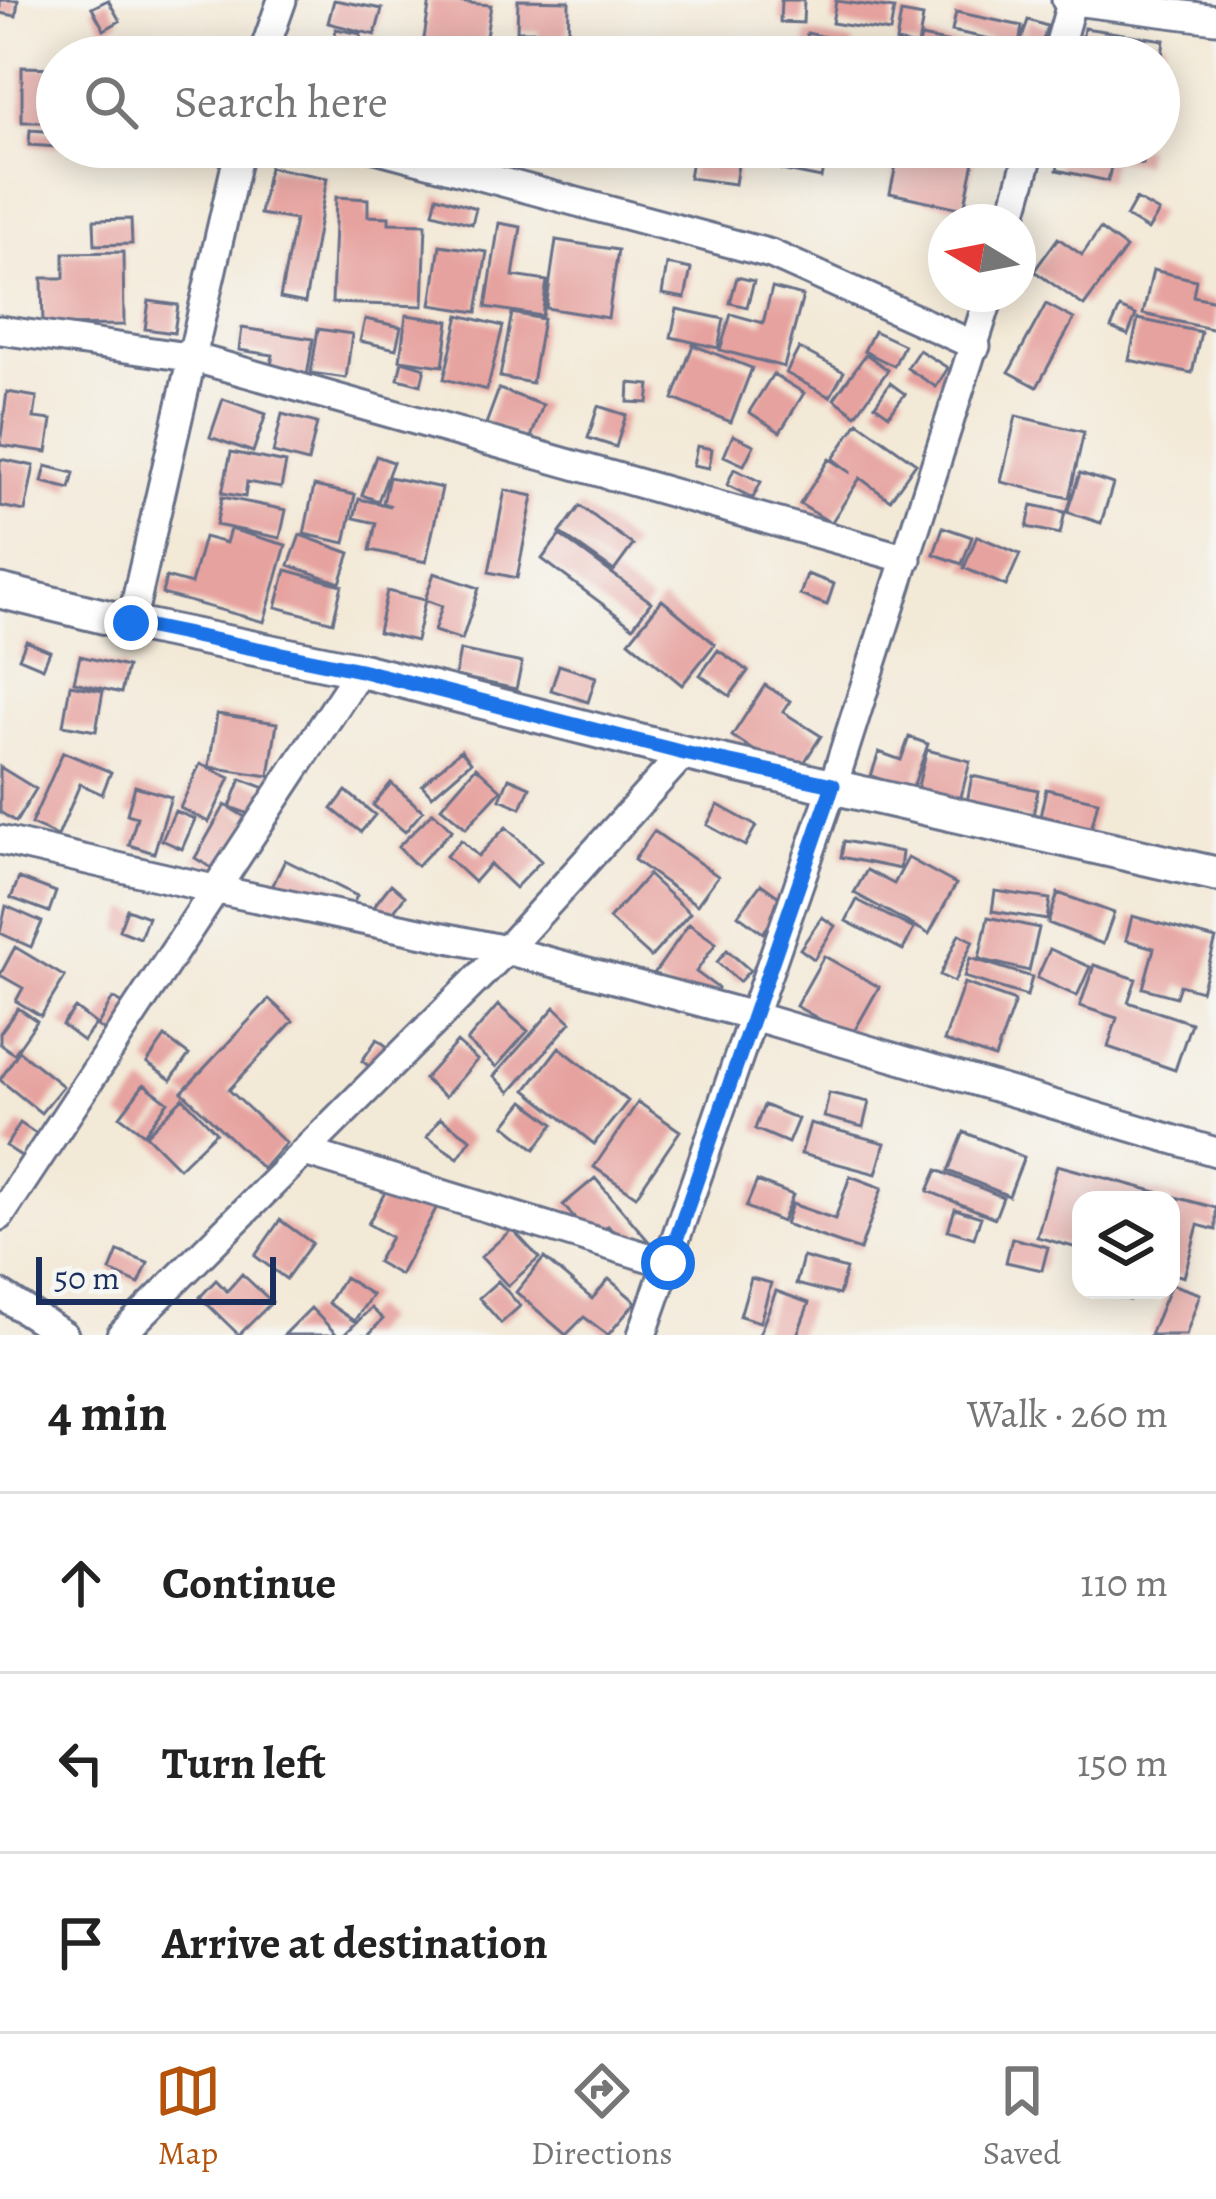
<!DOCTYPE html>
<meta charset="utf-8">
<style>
:root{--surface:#fff;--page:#f6f6f6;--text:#222;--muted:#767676;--line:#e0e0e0;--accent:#b45309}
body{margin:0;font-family:Alegreya,serif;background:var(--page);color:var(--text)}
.controls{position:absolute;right:36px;bottom:36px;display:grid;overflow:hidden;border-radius:24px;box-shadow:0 6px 30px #0003}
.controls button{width:108px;height:108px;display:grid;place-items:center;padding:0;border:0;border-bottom:3px solid var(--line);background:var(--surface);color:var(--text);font:60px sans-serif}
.compass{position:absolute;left:928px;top:204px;width:108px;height:108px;border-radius:50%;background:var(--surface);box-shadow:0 6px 30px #0003;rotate:280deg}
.scale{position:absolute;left:36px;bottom:30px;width:240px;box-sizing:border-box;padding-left:12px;border:6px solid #1b2f5e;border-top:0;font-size:33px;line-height:42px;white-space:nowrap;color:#1b2f5e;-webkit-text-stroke:9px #f6f6f2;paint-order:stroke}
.stop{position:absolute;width:36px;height:36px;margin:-27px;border:9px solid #1a73e8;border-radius:50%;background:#fff}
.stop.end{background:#1a73e8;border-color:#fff;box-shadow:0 3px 12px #0008}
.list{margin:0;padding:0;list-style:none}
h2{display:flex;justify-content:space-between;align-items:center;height:156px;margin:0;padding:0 48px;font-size:51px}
h2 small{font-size:39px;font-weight:400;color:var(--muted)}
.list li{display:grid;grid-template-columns:78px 1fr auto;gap:36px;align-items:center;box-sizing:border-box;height:180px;padding:0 48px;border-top:3px solid var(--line)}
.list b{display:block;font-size:45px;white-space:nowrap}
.list em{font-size:39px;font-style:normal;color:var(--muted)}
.icon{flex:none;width:66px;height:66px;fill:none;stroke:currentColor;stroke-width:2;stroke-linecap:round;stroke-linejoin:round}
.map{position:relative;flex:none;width:1216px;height:1335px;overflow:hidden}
.search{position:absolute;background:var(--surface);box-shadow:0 6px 30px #0003;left:36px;right:36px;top:36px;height:132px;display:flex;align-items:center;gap:30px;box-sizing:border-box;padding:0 42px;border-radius:66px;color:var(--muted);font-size:45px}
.sheet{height:696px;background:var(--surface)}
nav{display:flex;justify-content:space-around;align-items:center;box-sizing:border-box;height:168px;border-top:3px solid var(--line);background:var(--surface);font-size:33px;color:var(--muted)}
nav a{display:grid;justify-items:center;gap:6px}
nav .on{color:var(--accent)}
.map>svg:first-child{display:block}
</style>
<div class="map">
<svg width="1216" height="1335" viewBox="0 0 1216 1335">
<rect width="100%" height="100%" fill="#f6f6f2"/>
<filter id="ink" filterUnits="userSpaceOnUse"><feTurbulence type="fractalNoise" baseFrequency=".00833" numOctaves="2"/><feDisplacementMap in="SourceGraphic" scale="24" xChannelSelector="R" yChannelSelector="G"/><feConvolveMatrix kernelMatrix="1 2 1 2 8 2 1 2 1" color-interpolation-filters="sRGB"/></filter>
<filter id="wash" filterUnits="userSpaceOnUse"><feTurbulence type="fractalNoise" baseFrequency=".004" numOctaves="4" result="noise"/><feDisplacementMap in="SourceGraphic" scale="48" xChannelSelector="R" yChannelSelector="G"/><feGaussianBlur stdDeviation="2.7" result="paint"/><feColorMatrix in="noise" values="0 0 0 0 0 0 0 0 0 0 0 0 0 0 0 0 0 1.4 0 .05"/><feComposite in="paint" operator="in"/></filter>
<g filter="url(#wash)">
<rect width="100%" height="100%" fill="#f3e9d7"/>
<g id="blocks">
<!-- building -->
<path fill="#e6a29f" d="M 0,0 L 18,0 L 16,16 L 0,13 Z
M 108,0 L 120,21 L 104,30 L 92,8 Z
M 334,0 L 382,9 L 375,35 L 328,23 Z
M 430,0 L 491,5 L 483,55 L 423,45 Z
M 518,0 L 569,1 L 568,51 L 538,51 L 538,31 L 517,31 Z
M 781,0 L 804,0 L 803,23 L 780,22 Z
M 836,1 L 894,9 L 890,32 L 832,23 Z
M 956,12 L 1022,26 L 1019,45 L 952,31 Z
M 901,13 L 923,17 L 918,46 L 896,42 Z
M 1028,20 L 1047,26 L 1041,47 L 1021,41 Z
M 1084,28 L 1164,40 L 1162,57 L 1080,57 Z
M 336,29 L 361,34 L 357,57 L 331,57 Z
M 807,33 L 854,43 L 851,57 L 803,57 Z
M 921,37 L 965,46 L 962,57 L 916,57 Z
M 375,43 L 435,55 L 434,57 L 372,57 Z
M 296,46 L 331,56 L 331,57 L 293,57 Z
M 22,67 L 57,68 L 57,122 L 22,122 Z
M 30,130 L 57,132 L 57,147 L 29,145 Z
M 694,147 L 718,147 L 717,155 L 739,158 L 735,184 L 689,178 Z
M 786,147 L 828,147 L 821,178 L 782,170 Z
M 900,147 L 977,147 L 964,209 L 890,193 Z
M 1062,147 L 1115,147 L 1108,181 L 1057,170 Z
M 1118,147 L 1146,148 L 1143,164 L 1116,159 Z
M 269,167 L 327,178 L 305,303 L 280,298 L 295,220 L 260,214 Z
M 437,196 L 476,208 L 472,224 L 433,213 Z
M 336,197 L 368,199 L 368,216 L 389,217 L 389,223 L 426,224 L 423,306 L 332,303 Z
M 1136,199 L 1159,212 L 1148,230 L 1126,217 Z
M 131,219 L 132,244 L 95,245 L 94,220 Z
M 499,223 L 521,227 L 513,276 L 547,281 L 542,316 L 486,307 Z
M 1100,229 L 1126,248 L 1084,306 L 1034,271 L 1058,238 L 1082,255 Z
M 556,240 L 618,250 L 608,318 L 546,308 Z
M 440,245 L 487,252 L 477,312 L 431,305 Z
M 123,252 L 124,325 L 43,326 L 42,278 L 64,278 L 64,253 Z
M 667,264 L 691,269 L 685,298 L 662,294 Z
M 1153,270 L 1196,280 L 1193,296 L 1216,301 L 1216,330 L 1143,314 Z
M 737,277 L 754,281 L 747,307 L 730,303 Z
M 772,288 L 803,296 L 784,367 L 720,350 L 731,314 L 763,323 Z
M 149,301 L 178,305 L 174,333 L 145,329 Z
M 1046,304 L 1074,319 L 1037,387 L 1009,372 Z
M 1120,308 L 1136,315 L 1128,335 L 1111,328 Z
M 677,309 L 724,319 L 718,348 L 671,337 Z
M 512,313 L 543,319 L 532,383 L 500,377 Z
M 406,315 L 449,321 L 443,366 L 400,360 Z
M 459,315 L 503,326 L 487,390 L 444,379 Z
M 365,319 L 401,327 L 396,349 L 360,341 Z
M 1138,319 L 1201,332 L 1192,373 L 1129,360 Z
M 242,328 L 313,339 L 306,382 L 269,376 L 273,355 L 239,350 Z
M 318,329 L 352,334 L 346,378 L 311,373 Z
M 874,331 L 904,345 L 894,366 L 864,351 Z
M 693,345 L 752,368 L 731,422 L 673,399 Z
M 799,348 L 844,372 L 830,397 L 786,373 Z
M 919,350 L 948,368 L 936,387 L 907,368 Z
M 866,354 L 888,370 L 856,415 L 834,399 Z
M 402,361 L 425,368 L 421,385 L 398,379 Z
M 773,374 L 804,393 L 780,432 L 749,412 Z
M 629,383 L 650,385 L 648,403 L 628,402 Z
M 890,383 L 905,394 L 889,415 L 875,405 Z
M 499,389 L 543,405 L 530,440 L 486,424 Z
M 7,392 L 37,397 L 34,418 L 52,420 L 47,452 L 0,445 Z
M 223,399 L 266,414 L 253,452 L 210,437 Z
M 598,406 L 626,415 L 616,447 L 588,438 Z
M 282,414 L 317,423 L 308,462 L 273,453 Z
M 1016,416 L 1084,432 L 1069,498 L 1001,482 Z
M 858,422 L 916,463 L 890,500 L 860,478 L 831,523 L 800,504 L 829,459 L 851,473 L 833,459 Z
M 733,435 L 754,445 L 744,465 L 724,456 Z
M 697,446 L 712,449 L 709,468 L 693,465 Z
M 231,452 L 286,463 L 281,488 L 247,482 L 245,497 L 222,493 Z
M 376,456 L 393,462 L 378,501 L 362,495 Z
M 0,459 L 34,466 L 25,511 L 0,506 Z
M 46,466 L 74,473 L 70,489 L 42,482 Z
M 734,469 L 761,482 L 753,498 L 727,485 Z
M 1080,473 L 1113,484 L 1101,523 L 1067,512 Z
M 389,477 L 442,488 L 426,562 L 370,550 L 376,523 L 354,518 L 359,499 L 391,506 L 383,503 Z
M 314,486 L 355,495 L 345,543 L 304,534 Z
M 505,490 L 533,496 L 517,578 L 489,572 Z
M 222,497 L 286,510 L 280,538 L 216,525 Z
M 1032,505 L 1065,512 L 1060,534 L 1027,527 Z
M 580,506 L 633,545 L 614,571 L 560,533 Z
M 943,527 L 972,537 L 962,564 L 934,554 Z
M 230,529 L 286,545 L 264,622 L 162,594 L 166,577 L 191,584 L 204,537 L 226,543 Z
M 300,535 L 350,553 L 340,583 L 289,565 Z
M 560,535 L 651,602 L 633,627 L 542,559 Z
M 977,536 L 1020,554 L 1006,586 L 964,568 Z
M 286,570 L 342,585 L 333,622 L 276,607 Z
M 434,573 L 479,588 L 462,640 L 434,631 L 442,606 L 425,600 L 416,641 L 378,632 L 387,591 L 425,600 Z
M 807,574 L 834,584 L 827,605 L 800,595 Z
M 662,600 L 715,644 L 682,685 L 629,641 Z
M 26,641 L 50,651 L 43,668 L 19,658 Z
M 460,650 L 522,663 L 516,689 L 455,676 Z
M 718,650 L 748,671 L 730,696 L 700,675 Z
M 80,656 L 127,667 L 121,693 L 74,682 Z
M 559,665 L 596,677 L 588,702 L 551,690 Z
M 70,685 L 103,691 L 96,731 L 63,725 Z
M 765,685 L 790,701 L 783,712 L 821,736 L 795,777 L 732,736 Z
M 217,714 L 277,723 L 269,776 L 209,767 Z
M 909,737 L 928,744 L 912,790 L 871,776 L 879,752 L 901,760 Z
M 461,750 L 471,762 L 432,796 L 422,785 Z
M 927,750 L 970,761 L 958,809 L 915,798 Z
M 63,752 L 111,772 L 102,794 L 80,784 L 58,836 L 31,824 Z
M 200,764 L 230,778 L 209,822 L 180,808 Z
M 0,767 L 36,789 L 16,822 L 0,812 Z
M 476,767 L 501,790 L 466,828 L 441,807 Z
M 972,776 L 1038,790 L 1032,821 L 966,807 Z
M 509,778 L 530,787 L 521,808 L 500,799 Z
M 241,779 L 276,792 L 265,820 L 230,807 Z
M 391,783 L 423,811 L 405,832 L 373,805 Z
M 135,786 L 171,797 L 154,853 L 129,845 L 137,817 L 127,814 Z
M 1046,789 L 1098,801 L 1089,838 L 1038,826 Z
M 346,791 L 375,815 L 361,832 L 332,809 Z
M 225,805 L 250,820 L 220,873 L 195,858 Z
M 718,805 L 756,826 L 745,846 L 707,825 Z
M 175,811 L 195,819 L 182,849 L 162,840 Z
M 433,812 L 452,830 L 417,866 L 398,847 Z
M 506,827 L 541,861 L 515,888 L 490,864 L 474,882 L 446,856 L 461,840 L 478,856 Z
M 654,831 L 718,876 L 697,905 L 634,860 Z
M 844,841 L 902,852 L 900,869 L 841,857 Z
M 908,858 L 956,884 L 929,934 L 854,893 L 867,870 L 894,884 Z
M 285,860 L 357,896 L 343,923 L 272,887 Z
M 648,875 L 690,913 L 651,957 L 609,919 Z
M 19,878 L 56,892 L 49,912 L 11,898 Z
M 391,884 L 405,896 L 375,936 L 360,924 Z
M 761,884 L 786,902 L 763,933 L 738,915 Z
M 995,891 L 1050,899 L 1047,920 L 992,911 Z
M 1058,893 L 1114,913 L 1103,944 L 1048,923 Z
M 857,900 L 914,929 L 903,950 L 846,921 Z
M 6,906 L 42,922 L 31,947 L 0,933 Z
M 127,909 L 148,917 L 140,938 L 119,930 Z
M 1132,916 L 1216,939 L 1201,991 L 1180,985 L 1176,997 L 1143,988 L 1154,948 L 1126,940 Z
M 822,917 L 835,926 L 814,959 L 800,949 Z
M 988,917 L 1039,928 L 1029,971 L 979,959 Z
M 689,924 L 716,943 L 696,972 L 718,988 L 701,1013 L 651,978 Z
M 959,934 L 973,941 L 954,982 L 940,975 Z
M 15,947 L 65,977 L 41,1016 L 16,1001 L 23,988 L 0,975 Z
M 1050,949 L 1090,967 L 1077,996 L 1037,978 Z
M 727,950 L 750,970 L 739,982 L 717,962 Z
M 824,956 L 879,987 L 851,1037 L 796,1006 Z
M 970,958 L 1032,977 L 1027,996 L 964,977 Z
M 1094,965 L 1136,979 L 1128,1002 L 1191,1023 L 1175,1070 L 1108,1047 L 1117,1018 L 1080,1006 Z
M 964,983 L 1015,1001 L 995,1058 L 944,1041 Z
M 113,998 L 137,1012 L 121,1040 L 97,1026 Z
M 269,999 L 293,1021 L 229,1090 L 286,1143 L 263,1169 L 182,1092 Z
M 498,1005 L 528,1031 L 496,1067 L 467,1041 Z
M 555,1007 L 571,1022 L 510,1092 L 494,1076 Z
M 18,1008 L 37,1021 L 14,1054 L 0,1044 L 0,1033 Z
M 75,1008 L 96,1024 L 83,1041 L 62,1025 Z
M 165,1037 L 189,1055 L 171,1080 L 147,1063 Z
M 377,1039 L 389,1048 L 374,1070 L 362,1061 Z
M 457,1042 L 477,1060 L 445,1097 L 424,1079 Z
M 559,1047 L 628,1101 L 594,1144 L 526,1090 Z
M 19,1051 L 63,1086 L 41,1113 L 0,1080 Z
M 144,1084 L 168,1102 L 144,1134 L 120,1116 Z
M 829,1093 L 869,1102 L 863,1127 L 824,1117 Z
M 183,1098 L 216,1132 L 179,1168 L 146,1135 Z
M 524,1101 L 554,1124 L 535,1149 L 505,1125 Z
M 638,1102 L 680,1131 L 636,1196 L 594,1167 Z
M 764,1105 L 798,1119 L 788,1143 L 755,1129 Z
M 440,1118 L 471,1139 L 458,1158 L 427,1137 Z
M 20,1123 L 38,1135 L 24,1158 L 6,1146 Z
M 810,1123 L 885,1143 L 876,1174 L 801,1154 Z
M 964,1132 L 1024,1157 L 1009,1196 L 948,1171 Z
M 1057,1165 L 1216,1208 L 1216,1230 L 1198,1225 L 1184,1277 L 1171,1273 L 1171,1200 L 1081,1200 L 1081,1249 L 1037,1237 Z
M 937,1170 L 1003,1197 L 995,1218 L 928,1191 Z
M 850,1176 L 882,1188 L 860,1250 L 785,1224 L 792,1204 L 835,1219 Z
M 595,1178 L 657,1251 L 641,1265 L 608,1226 L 593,1239 L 563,1205 Z
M 392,1179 L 438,1205 L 400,1275 L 377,1262 L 391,1237 L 368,1224 Z
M 757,1181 L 793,1195 L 782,1222 L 746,1207 Z
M 955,1209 L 981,1217 L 974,1238 L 948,1230 Z
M 280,1220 L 312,1243 L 286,1279 L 255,1256 Z
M 512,1229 L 539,1258 L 508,1286 L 481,1257 Z
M 1012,1238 L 1048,1247 L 1042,1270 L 1006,1262 Z
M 118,1251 L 148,1263 L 139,1284 L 110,1271 Z
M 803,1257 L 846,1269 L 839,1295 L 796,1284 Z
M 544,1258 L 592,1299 L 609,1279 L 636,1302 L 608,1335 L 584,1317 L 566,1335 L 516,1292 Z
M 242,1274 L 272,1302 L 239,1335 L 200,1297 L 216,1280 L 227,1291 Z
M 344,1277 L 372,1295 L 354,1321 L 328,1303 Z
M 751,1278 L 771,1283 L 760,1322 L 740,1316 Z
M 498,1281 L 520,1306 L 501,1323 L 479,1298 Z
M 1171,1284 L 1200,1294 L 1186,1335 L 1150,1335 Z
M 1090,1290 L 1131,1290 L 1129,1300 Z
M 776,1291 L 809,1303 L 797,1335 L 759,1335 Z
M 311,1308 L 337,1335 L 284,1335 Z
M 371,1308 L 383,1319 L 368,1335 L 344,1335 Z"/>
</g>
</g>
<g filter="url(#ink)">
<use href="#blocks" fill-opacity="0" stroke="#677088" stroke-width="3"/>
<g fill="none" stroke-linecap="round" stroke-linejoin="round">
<defs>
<path id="minor" d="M 1066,0 L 1216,19
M 262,57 L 282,0
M 1056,57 L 1072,0
M 372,147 L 771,254 L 976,346
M 1010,222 L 1031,147
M 0,330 L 195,358 L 907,559
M 131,623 L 240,147
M 0,840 L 218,890 L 506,950 L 753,1016 L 1216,1152
M 305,1152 L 667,1263
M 0,1216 L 360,670
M 0,1294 L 64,1335
M 121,1335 L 506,950 L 684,753
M 642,1335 L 833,786 L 990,294"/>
<path id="tertiary" d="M 0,591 L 131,623 L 360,670 L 684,753 L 1216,874"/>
</defs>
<!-- minor casing -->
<use href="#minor" stroke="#677088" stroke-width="33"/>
<!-- tertiary casing -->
<use href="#tertiary" stroke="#677088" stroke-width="39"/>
<!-- minor -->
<use href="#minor" stroke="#fff" stroke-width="27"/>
<!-- tertiary -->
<use href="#tertiary" stroke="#fff" stroke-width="33"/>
</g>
</g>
<g fill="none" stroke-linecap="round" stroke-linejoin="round" filter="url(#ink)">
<!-- route -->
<path stroke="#1a73e8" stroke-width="15" d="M 131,623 L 360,670 L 684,753 L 833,785 L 668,1263"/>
</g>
</svg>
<div class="controls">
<button><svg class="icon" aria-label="layers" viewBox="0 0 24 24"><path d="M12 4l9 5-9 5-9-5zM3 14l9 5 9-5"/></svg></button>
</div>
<svg class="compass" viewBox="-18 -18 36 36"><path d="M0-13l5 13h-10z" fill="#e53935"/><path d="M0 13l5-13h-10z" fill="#767676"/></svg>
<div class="scale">50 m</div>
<div class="stop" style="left:668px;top:1263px"></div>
<div class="stop end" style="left:131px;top:623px"></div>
<div class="search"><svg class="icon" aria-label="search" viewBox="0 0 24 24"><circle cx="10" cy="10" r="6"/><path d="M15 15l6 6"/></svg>Search here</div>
</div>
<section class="sheet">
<h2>4 min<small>Walk · 260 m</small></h2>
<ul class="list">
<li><svg class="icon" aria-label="ahead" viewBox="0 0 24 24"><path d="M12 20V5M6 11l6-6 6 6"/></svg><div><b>Continue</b></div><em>110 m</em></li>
<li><svg class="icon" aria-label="left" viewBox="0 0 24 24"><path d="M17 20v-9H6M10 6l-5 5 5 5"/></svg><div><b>Turn left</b></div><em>150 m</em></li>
<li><svg class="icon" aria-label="arrive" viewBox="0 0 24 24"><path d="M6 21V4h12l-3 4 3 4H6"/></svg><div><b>Arrive at destination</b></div></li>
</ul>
</section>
<nav>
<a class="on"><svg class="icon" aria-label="map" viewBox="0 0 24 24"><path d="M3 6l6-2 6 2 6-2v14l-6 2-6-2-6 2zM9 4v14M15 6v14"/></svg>Map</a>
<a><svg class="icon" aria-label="directions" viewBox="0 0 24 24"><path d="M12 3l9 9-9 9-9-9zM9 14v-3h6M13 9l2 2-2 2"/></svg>Directions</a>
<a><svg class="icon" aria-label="saved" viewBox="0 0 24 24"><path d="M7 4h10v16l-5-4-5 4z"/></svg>Saved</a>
</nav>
